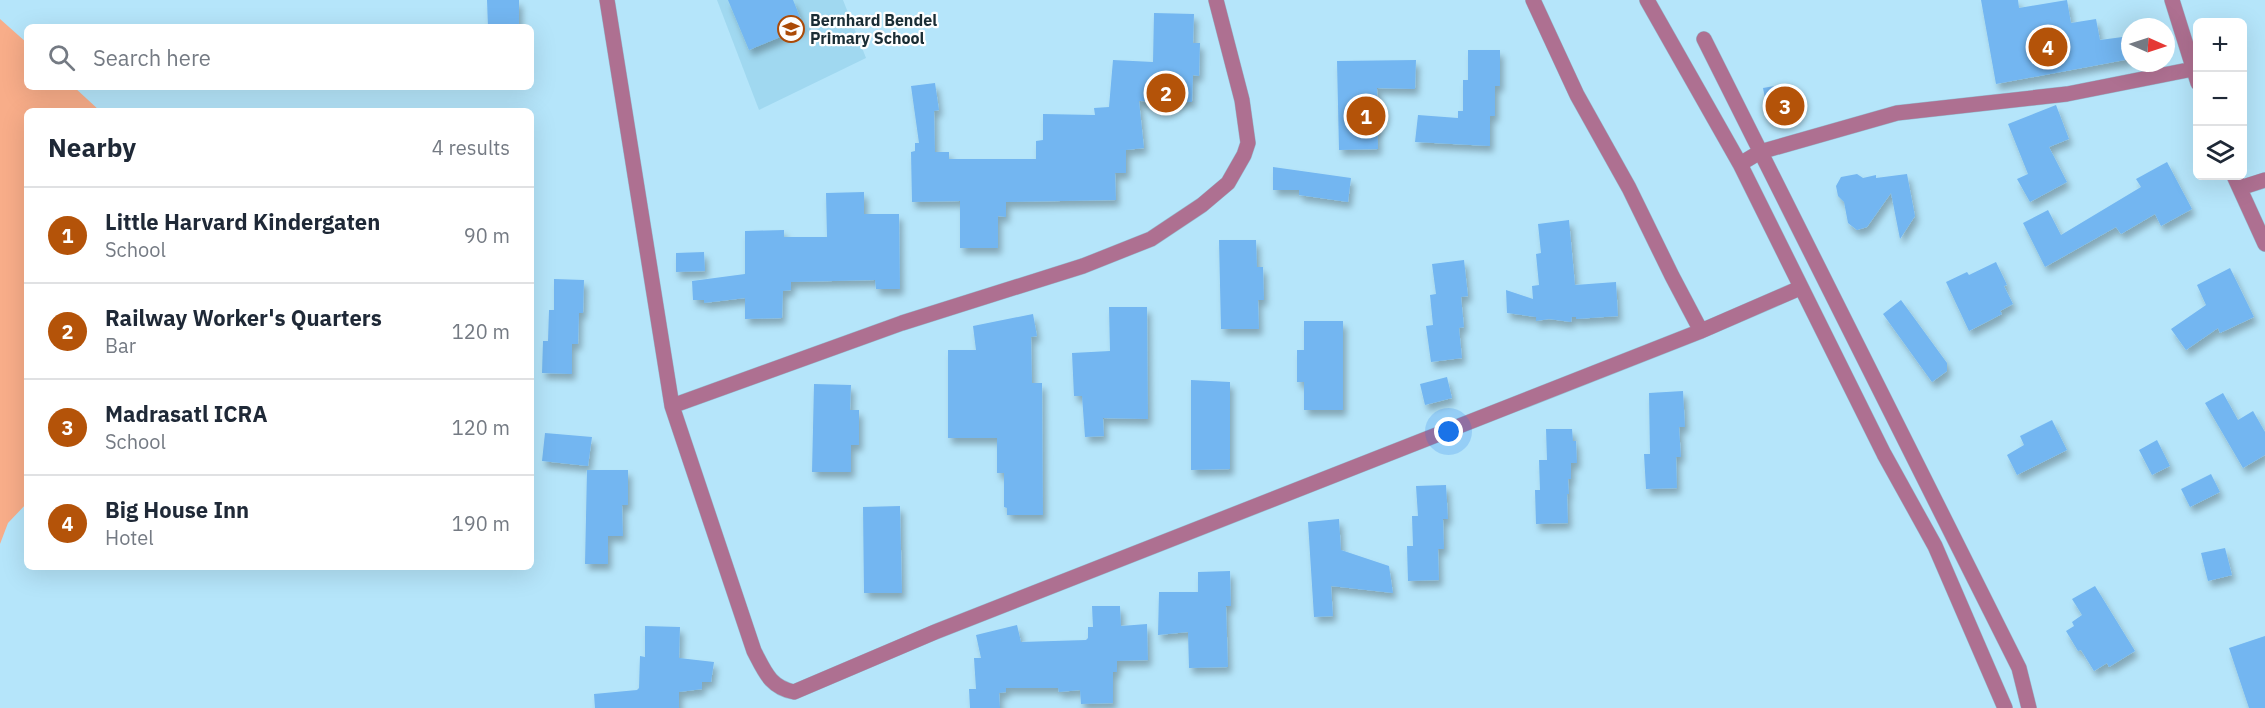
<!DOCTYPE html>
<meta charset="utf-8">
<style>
:root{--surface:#fff;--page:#f6f6f7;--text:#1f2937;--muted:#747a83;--line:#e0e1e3;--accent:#b45309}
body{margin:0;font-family:"IBM Plex Sans",sans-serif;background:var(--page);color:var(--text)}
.controls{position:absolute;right:18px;top:18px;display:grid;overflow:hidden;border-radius:9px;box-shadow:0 6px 24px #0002}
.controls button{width:54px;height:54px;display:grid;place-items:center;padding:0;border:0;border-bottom:2px solid var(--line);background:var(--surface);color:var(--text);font:30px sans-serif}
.compass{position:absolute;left:2121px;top:18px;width:54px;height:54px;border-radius:50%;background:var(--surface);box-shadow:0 6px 24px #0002;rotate:93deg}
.you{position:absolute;left:1449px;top:432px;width:21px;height:21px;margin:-15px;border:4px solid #fff;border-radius:50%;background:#1a73e8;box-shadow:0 0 0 9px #1a73e833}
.badge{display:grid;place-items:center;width:39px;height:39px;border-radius:50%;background:var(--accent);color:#fff;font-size:20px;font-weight:700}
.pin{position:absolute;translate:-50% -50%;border:3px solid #fff;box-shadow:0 2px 6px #0006}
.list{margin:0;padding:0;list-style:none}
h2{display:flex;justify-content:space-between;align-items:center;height:78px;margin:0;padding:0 24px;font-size:26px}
h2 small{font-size:20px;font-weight:400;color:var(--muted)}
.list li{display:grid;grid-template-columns:39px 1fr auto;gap:18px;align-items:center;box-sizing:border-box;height:96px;padding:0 24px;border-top:2px solid var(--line)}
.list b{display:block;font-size:22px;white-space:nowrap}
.list p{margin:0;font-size:20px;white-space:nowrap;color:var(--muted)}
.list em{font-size:20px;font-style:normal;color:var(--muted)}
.icon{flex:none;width:33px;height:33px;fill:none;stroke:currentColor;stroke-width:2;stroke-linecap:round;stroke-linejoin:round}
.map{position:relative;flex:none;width:2265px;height:708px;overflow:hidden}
.search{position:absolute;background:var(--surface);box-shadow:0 6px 24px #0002;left:24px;top:24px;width:510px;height:66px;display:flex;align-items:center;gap:15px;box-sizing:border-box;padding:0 21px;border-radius:9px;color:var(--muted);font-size:22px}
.panel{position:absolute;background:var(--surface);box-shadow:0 6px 24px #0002;left:24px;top:108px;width:510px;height:462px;border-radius:9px}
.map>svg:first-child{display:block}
</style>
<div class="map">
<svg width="2265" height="708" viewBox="0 0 2265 708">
<defs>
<filter id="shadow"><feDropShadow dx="3.5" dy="6" stdDeviation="3" flood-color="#0004"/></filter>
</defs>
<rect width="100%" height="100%" fill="#b5e5fa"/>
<!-- built -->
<path fill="#a0d8f0" d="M 717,0 L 843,0 L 866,58 L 759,110 Z"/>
<!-- green -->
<path fill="#f8ad89" d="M 0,19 L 27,43 L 27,87 L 74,87 L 100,111 L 27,111 L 27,503 L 8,523 L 0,544 Z"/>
<!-- building -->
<path fill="#73b6f1" filter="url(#shadow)" d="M 487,0 L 519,0 L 519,25 L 513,25 L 513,27 L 488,27 Z
M 728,0 L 793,0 L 804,27 L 749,50 Z
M 1981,0 L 2018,0 L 2019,8 L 2067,0 L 2071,23 L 2096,19 L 2100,40 L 2130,36 L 2130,59 L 1996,84 Z
M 1154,13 L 1194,14 L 1193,43 L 1200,43 L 1199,76 L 1193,75 L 1192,102 L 1139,101 L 1144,148 L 1126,150 L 1126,173 L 1115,173 L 1116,200 L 1006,202 L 1006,217 L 998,216 L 998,248 L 960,248 L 960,201 L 912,202 L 911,152 L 915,151 L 915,143 L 919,143 L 911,86 L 935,83 L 939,110 L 934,111 L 935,152 L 949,152 L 949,159 L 1036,159 L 1036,141 L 1043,140 L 1043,114 L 1095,115 L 1094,108 L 1109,107 L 1113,60 L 1153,62 Z
M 1468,50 L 1500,50 L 1500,86 L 1495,86 L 1495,116 L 1490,116 L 1490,146 L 1415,142 L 1418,115 L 1458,118 L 1458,111 L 1463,111 L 1463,80 L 1468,80 Z
M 1416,60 L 1415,89 L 1377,88 L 1378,149 L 1339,150 L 1337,61 Z
M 1786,84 L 1792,114 L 1769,118 L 1763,88 Z
M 2056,105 L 2069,139 L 2049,147 L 2067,182 L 2030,202 L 2017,179 L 2028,174 L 2008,124 Z
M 2167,162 L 2192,209 L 2161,226 L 2155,214 L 2121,234 L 2116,227 L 2045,267 L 2023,223 L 2048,210 L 2061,235 L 2141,187 L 2136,179 Z
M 1273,167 L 1351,178 L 1348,202 L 1299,195 L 1299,190 L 1273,190 Z
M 1857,174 L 1863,178 L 1876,175 L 1876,178 L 1907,174 L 1915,216 L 1900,239 L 1891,193 L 1867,227 L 1857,230 L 1848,223 L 1844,202 L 1838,196 L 1836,186 L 1841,177 Z
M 864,192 L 864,214 L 899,214 L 900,289 L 876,289 L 875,280 L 791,282 L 791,290 L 783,291 L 782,318 L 745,319 L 745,298 L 704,303 L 704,300 L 693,300 L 692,281 L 745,274 L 745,231 L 784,230 L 784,237 L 827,237 L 826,193 Z
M 1569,220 L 1575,285 L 1616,282 L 1618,316 L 1576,319 L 1576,317 L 1572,317 L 1571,322 L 1549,319 L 1536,321 L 1536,317 L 1507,313 L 1506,290 L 1533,299 L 1532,286 L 1539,285 L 1536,254 L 1541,253 L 1538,224 Z
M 1219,240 L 1256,240 L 1257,267 L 1263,267 L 1264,300 L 1258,300 L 1259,329 L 1221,329 Z
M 704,252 L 705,271 L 676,272 L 676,253 Z
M 1464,260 L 1468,296 L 1461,297 L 1464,327 L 1459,328 L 1462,358 L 1431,362 L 1426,326 L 1433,325 L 1430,295 L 1436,294 L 1432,264 Z
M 1996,262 L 2007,285 L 2004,286 L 2013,304 L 2000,311 L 2002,314 L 1969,331 L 1946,282 L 1967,272 L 1969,275 Z
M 2230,268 L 2254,317 L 2220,333 L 2218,328 L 2186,350 L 2171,329 L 2206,305 L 2197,285 Z
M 554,279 L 584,280 L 583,313 L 579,313 L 578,344 L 572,344 L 572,374 L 542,373 L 543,341 L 548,341 L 549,310 L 554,310 Z
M 1901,300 L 1947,363 L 1947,371 L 1932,382 L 1883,314 Z
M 1109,307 L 1147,307 L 1148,419 L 1103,418 L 1104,436 L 1085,437 L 1082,396 L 1074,396 L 1072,353 L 1110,351 Z
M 1033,314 L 1037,336 L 1031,337 L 1032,383 L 1042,383 L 1043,515 L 1007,515 L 1007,508 L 1004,507 L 1004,473 L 997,473 L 997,438 L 948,438 L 948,350 L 976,350 L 973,326 Z
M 1304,321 L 1343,321 L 1343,410 L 1304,410 L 1304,382 L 1297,382 L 1297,350 L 1304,350 Z
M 1447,377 L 1452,398 L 1425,405 L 1420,384 Z
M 1191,380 L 1230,382 L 1230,469 L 1191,470 Z
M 814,384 L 851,385 L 850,410 L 859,410 L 859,445 L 851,445 L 851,472 L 812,472 Z
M 1683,391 L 1685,427 L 1679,427 L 1681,457 L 1676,457 L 1677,488 L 1646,489 L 1644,454 L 1650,454 L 1649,393 Z
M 2223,393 L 2238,420 L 2253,411 L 2265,432 L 2265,455 L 2243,468 L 2205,403 Z
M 2052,420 L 2067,450 L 2017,475 L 2007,455 L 2024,445 L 2020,436 Z
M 1546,429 L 1572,429 L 1573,441 L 1576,441 L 1577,463 L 1571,463 L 1571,479 L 1568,479 L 1569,494 L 1567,494 L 1568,523 L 1536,524 L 1535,490 L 1540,490 L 1539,460 L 1547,460 Z
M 545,433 L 592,437 L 588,466 L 542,461 Z
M 2157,440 L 2170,466 L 2152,475 L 2139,450 Z
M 587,470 L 628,470 L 628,505 L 622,505 L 623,536 L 608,536 L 608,564 L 585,564 Z
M 2211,474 L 2220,492 L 2190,507 L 2181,489 Z
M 1446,485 L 1448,519 L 1443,519 L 1444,549 L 1438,549 L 1439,580 L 1408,581 L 1407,546 L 1413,546 L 1412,516 L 1418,516 L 1416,486 Z
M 900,506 L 902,593 L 864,593 L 863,507 Z
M 1339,519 L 1341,550 L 1389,566 L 1393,593 L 1331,586 L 1333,616 L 1314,617 L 1308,522 Z
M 2225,548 L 2232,575 L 2208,581 L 2201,553 Z
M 1230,571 L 1231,606 L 1226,606 L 1228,667 L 1189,668 L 1188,632 L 1158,635 L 1159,592 L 1198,592 L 1198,572 Z
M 2095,586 L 2135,651 L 2109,667 L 2107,663 L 2094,671 L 2081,650 L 2078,651 L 2066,631 L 2074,626 L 2072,622 L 2082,615 L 2072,599 Z
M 1092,606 L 1120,606 L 1121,626 L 1147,624 L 1148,660 L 1117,661 L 1117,672 L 1113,672 L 1113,703 L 1081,704 L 1080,690 L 1059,692 L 1058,688 L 1006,688 L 1006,692 L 999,693 L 1000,708 L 970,708 L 969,689 L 976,689 L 974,658 L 981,658 L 976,635 L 1017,625 L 1021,642 L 1086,640 L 1088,638 L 1088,627 L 1093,627 Z
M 645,626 L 680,627 L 679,658 L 714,662 L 711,682 L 702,682 L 702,689 L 679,692 L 679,708 L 595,708 L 594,694 L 637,690 L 639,688 L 640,656 L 645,657 Z
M 2265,636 L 2265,708 L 2249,708 L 2229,648 Z"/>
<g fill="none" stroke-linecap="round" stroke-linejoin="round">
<defs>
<path id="minor" d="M 607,0 L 672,406 L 754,651 C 765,672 770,687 794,692 L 935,632 L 1701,331 L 1800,288
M 1533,0 L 1577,95 L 1629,188 L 1672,276 L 1701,331
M 1647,0 L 1740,164 L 1884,454 L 1935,546 L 2005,708
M 2172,0 L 2198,83
M 1704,39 L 2019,668 L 2029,708
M 1740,164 L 1760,152 L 1897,113 L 2067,94 L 2193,69
M 2234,176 L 2265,244
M 2240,188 L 2265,180
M 672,406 L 902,323 L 1083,266 L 1151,239 L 1202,205 L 1228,183 L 1244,155 L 1248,143 L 1242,100 L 1216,0"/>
</defs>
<!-- minor casing -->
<use href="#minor" stroke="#96c0d3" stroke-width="16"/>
<!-- minor -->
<use href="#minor" stroke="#ae7091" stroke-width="15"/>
</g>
<!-- icons -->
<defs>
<symbol id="school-ring" viewBox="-11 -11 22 22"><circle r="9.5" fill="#fefefe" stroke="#ab4a07" stroke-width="1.5"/><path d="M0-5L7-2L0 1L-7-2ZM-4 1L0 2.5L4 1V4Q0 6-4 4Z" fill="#ab4a07"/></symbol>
</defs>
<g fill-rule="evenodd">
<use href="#school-ring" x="776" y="14" width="30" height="30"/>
</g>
<g text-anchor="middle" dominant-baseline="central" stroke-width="4.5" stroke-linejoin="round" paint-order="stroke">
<!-- poi labels -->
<g font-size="16" font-weight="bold" fill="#1a2d35" stroke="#fefefe" text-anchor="start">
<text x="810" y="20">Bernhard Bendel<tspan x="810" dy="18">Primary School</tspan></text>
</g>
</g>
</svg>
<div class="controls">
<button>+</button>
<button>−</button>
<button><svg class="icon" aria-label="layers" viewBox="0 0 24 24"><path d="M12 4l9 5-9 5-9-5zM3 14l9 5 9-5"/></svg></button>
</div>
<svg class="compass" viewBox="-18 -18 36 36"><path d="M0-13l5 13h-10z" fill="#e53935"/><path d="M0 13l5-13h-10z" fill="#747a83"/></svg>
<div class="you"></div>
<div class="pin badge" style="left:1366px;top:116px">1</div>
<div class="pin badge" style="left:1166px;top:93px">2</div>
<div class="pin badge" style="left:1785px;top:106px">3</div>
<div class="pin badge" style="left:2048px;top:47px">4</div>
<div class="search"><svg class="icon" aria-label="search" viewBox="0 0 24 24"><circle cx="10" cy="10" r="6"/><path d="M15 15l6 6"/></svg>Search here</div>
<section class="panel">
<h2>Nearby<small>4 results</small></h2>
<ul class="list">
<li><span class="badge">1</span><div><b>Little Harvard Kindergaten</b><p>School</p></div><em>90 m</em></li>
<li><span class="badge">2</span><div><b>Railway Worker's Quarters</b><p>Bar</p></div><em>120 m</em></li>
<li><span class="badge">3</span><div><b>Madrasatl ICRA</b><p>School</p></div><em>120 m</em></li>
<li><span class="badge">4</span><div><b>Big House Inn</b><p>Hotel</p></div><em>190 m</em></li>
</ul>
</section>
</div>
